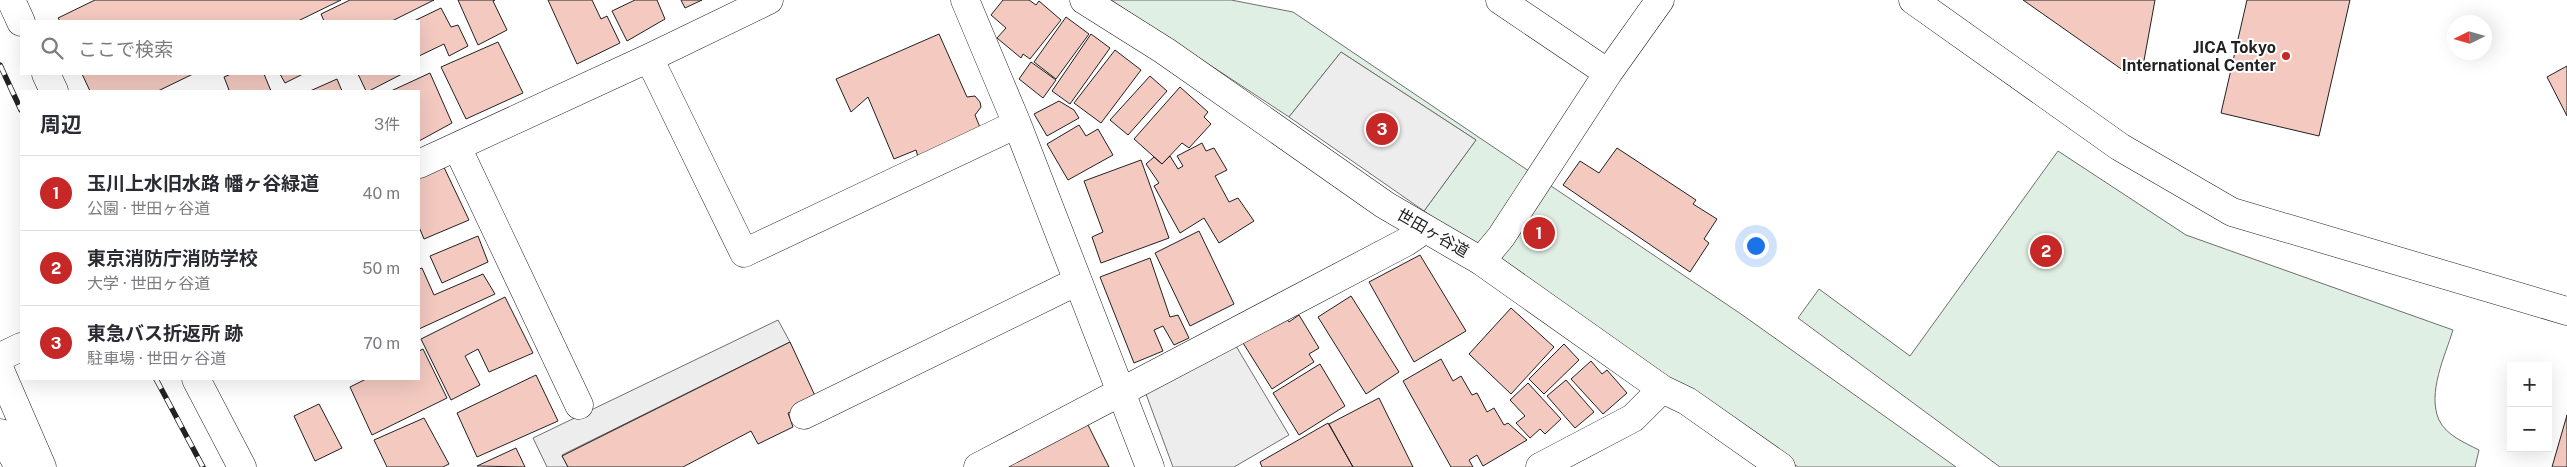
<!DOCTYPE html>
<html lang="ja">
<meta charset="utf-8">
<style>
:root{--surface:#fff;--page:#f2f2f3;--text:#2b2b33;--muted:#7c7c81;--line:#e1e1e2;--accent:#c62828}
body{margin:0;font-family:"Public Sans","Noto Sans JP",sans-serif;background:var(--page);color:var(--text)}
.controls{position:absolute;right:15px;bottom:15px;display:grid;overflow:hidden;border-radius:0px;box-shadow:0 5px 20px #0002}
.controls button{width:45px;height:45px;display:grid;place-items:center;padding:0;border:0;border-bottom:1px solid var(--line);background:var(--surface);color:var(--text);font:25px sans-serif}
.compass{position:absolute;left:2447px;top:15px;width:45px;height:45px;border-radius:50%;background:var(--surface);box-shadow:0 5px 20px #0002;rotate:265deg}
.you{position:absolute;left:1755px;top:245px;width:18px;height:18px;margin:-12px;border:4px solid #fff;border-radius:50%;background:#1a73e8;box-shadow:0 0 0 8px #1a73e833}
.badge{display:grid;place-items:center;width:32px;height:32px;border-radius:50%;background:var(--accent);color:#fff;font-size:16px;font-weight:700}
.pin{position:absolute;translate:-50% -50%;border:2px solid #fff;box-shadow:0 1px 5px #0006}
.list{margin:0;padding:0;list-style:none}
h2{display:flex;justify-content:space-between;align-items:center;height:65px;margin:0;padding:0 20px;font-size:21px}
h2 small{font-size:16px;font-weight:400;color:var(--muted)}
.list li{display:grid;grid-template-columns:32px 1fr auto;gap:15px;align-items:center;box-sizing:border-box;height:75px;padding:0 20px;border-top:1px solid var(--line)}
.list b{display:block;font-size:19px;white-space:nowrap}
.list p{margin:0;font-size:16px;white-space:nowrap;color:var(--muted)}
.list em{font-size:16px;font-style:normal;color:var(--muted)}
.icon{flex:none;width:28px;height:28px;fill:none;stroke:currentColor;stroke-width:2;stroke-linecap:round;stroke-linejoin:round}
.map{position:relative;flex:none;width:2567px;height:467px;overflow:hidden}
.search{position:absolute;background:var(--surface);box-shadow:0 5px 20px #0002;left:20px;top:20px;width:400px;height:55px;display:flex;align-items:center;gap:12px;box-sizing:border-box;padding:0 18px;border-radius:0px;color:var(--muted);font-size:19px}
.panel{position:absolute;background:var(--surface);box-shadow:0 5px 20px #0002;left:20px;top:90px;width:400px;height:290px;border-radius:0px}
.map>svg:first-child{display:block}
</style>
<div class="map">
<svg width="2567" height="467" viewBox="0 0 2567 467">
<rect width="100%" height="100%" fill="#fff"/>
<!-- green -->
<path fill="#e0efe3" stroke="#6f6f6f" d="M 1111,0 L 1231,0 L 1293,12 L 1741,314 L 1956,467 L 1798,467 L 1424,211 L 1476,140 L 1341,52 L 1289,117 Z
M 2058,151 L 2186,235 L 2453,330 C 2445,356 2427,393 2439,420 C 2446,435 2465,443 2479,450 L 2475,467 L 2000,467 L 1798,318 L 1819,289 L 1910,356 Z"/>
<!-- parking -->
<path fill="#ededed" stroke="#6f6f6f" d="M 1341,52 L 1476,140 L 1424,211 L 1289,117 Z
M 778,320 L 790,342 L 562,455 L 568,467 L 547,467 L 533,438 Z
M 1230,336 L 1289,435 L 1234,467 L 1173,467 L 1143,386 Z"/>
<!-- building -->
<path fill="#f3c9c0" stroke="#222" d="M 95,0 L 341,0 L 298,21 L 60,21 L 58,18 Z
M 350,0 L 434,0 L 392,21 L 324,21 L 321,14 Z
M 458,0 L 495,0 L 493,1 L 507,30 L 478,45 Z
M 548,0 L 592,0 L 601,19 L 607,16 L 620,43 L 577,64 Z
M 635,0 L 657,0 L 665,19 L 627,41 L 612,11 Z
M 681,0 L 702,0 L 685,8 Z
M 1003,0 L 1029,0 L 1036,5 L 1039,1 L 1061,20 L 1030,59 L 1023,54 L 1021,58 L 997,38 L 1006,28 L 991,15 Z
M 2023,0 L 2155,0 L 2143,66 L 2127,73 Z
M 2247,0 L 2350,0 L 2319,136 L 2221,113 Z
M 441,8 L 451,27 L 458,25 L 468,46 L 449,56 L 444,44 L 419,56 L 419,21 L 414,21 Z
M 1066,17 L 1089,34 L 1056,79 L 1034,62 Z
M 939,34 L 967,97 L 975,96 L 980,102 L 981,107 L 975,115 L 981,130 L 918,157 L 916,150 L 894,159 L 868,97 L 851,112 L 836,79 Z
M 1091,34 L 1110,48 L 1070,104 L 1052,91 Z
M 498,42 L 523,93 L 466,119 L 441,67 Z
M 1115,50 L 1141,70 L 1101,123 L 1074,103 Z
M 1031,62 L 1056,80 L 1043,98 L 1019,79 Z
M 2567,66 L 2567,116 L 2547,77 Z
M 430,73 L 452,123 L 419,141 L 419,91 L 391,91 Z
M 82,74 L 193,74 L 158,91 L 90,91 Z
M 231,74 L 264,74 L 271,91 L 227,91 L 229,90 L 224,77 Z
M 280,74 L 303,74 L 285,83 Z
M 358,74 L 402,74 L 369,91 L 366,91 Z
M 1150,76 L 1167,91 L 1128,135 L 1110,120 Z
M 337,79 L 342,91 L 310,91 Z
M 1180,87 L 1208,112 L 1204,117 L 1211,124 L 1189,148 L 1182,143 L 1162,164 L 1134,139 Z
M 1059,101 L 1074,110 L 1079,118 L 1047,136 L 1034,114 Z
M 1079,125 L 1086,136 L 1098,129 L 1113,155 L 1068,180 L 1047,144 Z
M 1202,143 L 1206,151 L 1214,148 L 1227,170 L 1215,176 L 1229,202 L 1238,198 L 1254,221 L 1219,243 L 1204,218 L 1180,233 L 1154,186 L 1159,183 L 1146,164 L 1154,157 L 1162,164 L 1170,156 L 1178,169 L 1183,166 L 1177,156 Z
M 1617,148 L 1696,200 L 1693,204 L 1717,219 L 1704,239 L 1709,243 L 1690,272 L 1563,185 L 1580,161 L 1599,173 Z
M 1141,160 L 1169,238 L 1101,263 L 1092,237 L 1103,232 L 1084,181 Z
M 441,161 L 469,220 L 424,239 L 419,227 L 419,170 Z
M 1199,231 L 1234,304 L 1190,326 L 1155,253 Z
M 478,236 L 488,262 L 442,283 L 430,256 Z
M 1420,255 L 1466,331 L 1414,362 L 1369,282 Z
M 1150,258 L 1170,317 L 1178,315 L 1189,338 L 1174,345 L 1163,326 L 1154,330 L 1163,351 L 1134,363 L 1100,277 Z
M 422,268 L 434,295 L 483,274 L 495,294 L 419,329 L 419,269 Z
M 1351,296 L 1399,372 L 1366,394 L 1318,317 Z
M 505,297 L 533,353 L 489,372 L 478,349 L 465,356 L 480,385 L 451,400 L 421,339 Z
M 1511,308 L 1554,347 L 1511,394 L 1469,354 Z
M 1283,313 L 1289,322 L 1299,315 L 1319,348 L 1309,354 L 1314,362 L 1272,389 L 1238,335 Z
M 790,342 L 817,400 L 788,413 L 793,427 L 758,444 L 751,431 L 683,467 L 568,467 L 562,456 Z
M 1564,344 L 1579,360 L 1544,394 L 1529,379 Z
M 423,349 L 447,398 L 372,435 L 350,387 L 366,379 L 419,379 L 419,351 Z
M 1441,359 L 1453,381 L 1461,376 L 1472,395 L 1477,393 L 1487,412 L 1494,408 L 1504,425 L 1508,423 L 1527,440 L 1483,466 L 1477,455 L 1469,460 L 1473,467 L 1451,467 L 1403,381 Z
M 1591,361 L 1602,374 L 1607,370 L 1627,393 L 1603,414 L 1571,379 Z
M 1320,364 L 1345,406 L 1299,435 L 1273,393 Z
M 536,375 L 558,421 L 477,457 L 457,413 Z
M 1566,380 L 1594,412 L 1575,428 L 1547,396 Z
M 1528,383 L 1561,419 L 1545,434 L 1540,429 L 1530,438 L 1516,423 L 1525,416 L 1510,400 Z
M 1379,398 L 1413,467 L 1353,467 L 1329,424 Z
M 319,404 L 342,448 L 315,461 L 294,416 Z
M 2567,415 L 2567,467 L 2552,467 Z
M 424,418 L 449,464 L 443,467 L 387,467 L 374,440 Z
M 1087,423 L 1109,467 L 1000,467 Z
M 1328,423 L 1353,467 L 1262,467 L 1260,462 Z
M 516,448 L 525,467 L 477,466 Z"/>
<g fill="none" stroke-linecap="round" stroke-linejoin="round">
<defs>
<path id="minor" d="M 11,0 L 21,22
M 965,0 L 1017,124 L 1150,467
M 1084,0 L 1165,51 L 1385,205 L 1481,261 L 1662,389 L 1687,401 L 1781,467
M 1500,0 L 1608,73
M 1913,0 L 2120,147 L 2232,212 L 2567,311
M 649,58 L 744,253 L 1017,124
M 46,74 L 54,91
M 457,147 L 579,405
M 419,164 L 649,58 L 769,0
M 1481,261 L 1501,237 L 1608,73 L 1660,0
M 0,357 L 21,347
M 196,379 L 242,467
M 804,415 L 1078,281
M 978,467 L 1406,242 L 1425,229
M 1540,467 L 1633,418 L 1662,389"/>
<path id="highway" d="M 0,370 L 42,467
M 0,433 L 19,467"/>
</defs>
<!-- minor casing -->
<use href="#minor" stroke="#222" stroke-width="29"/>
<!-- highway casing -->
<use href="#highway" stroke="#222" stroke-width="29"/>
<!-- minor -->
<use href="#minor" stroke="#fff" stroke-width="28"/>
<!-- highway -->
<use href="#highway" stroke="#fff" stroke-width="28"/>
<defs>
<path id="rail" d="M 0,65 L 21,110
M 156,379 L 203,467"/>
</defs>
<!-- rail casing -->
<use href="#rail" stroke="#222" stroke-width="5.5"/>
<!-- rail -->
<use href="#rail" stroke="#fff" stroke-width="4" stroke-dasharray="11" stroke-linecap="butt"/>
</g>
<!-- markers -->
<circle fill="#c62828" stroke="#fff" stroke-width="2" cx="2286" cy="56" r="5"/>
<g text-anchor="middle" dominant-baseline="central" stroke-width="4" stroke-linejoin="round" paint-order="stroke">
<!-- poi labels -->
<g font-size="16" font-weight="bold" fill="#222" stroke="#fff" text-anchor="end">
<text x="2276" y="47">JICA Tokyo<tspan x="2276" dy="18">International Center</tspan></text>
</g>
<!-- street labels -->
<g font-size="16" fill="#222" stroke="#fff">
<text transform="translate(1433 233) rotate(30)">世田ヶ谷道</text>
</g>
</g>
</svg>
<div class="controls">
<button>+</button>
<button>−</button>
</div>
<svg class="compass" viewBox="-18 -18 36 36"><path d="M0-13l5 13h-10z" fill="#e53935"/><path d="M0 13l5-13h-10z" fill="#7c7c81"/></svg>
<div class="you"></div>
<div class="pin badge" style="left:1539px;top:233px">1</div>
<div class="pin badge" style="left:2046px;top:251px">2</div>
<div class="pin badge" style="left:1382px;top:129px">3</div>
<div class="search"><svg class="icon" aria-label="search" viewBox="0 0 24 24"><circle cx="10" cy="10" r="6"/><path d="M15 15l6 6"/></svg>ここで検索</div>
<section class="panel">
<h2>周辺<small>3件</small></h2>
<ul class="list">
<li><span class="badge">1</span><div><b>玉川上水旧水路 幡ヶ谷緑道</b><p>公園 · 世田ヶ谷道</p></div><em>40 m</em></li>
<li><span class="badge">2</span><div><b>東京消防庁消防学校</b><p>大学 · 世田ヶ谷道</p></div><em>50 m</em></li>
<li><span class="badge">3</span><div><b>東急バス折返所 跡</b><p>駐車場 · 世田ヶ谷道</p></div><em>70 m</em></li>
</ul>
</section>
</div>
